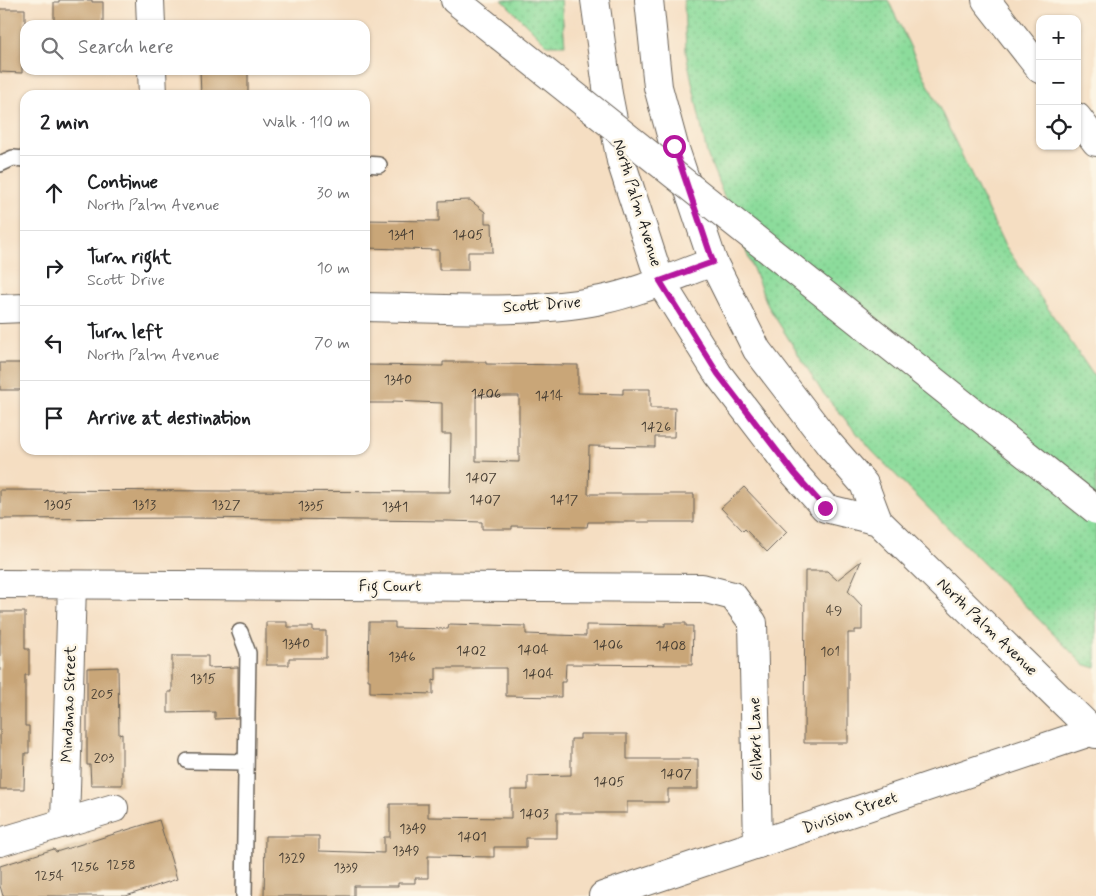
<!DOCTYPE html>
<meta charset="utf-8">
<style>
:root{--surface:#fff;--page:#f6f6f6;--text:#202124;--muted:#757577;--line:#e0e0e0}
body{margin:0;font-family:Mynerve,sans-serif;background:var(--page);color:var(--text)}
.controls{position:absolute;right:15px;top:15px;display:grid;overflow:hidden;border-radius:10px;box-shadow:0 1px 4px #0004}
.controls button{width:45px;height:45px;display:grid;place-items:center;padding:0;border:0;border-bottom:1px solid var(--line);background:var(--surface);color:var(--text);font:25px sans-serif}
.stop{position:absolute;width:15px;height:15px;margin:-11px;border:4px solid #b5179e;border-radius:50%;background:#fff}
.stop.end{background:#b5179e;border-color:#fff;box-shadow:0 1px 5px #0008}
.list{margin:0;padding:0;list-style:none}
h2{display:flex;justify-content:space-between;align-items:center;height:65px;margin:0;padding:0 20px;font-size:21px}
h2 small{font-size:16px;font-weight:400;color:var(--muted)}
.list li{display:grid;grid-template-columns:32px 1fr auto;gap:15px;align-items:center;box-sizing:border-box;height:75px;padding:0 20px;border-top:1px solid var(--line)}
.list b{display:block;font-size:19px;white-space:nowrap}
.list p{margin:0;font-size:16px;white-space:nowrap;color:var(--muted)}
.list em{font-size:16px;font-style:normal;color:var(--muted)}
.icon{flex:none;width:28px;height:28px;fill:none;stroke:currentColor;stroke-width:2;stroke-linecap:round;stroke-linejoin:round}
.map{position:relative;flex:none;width:1096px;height:896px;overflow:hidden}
.search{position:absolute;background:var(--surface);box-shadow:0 1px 4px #0004;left:20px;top:20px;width:350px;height:55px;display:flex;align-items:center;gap:12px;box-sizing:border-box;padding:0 18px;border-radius:15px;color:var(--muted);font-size:19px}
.panel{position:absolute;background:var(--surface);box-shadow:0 1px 4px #0004;left:20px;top:90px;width:350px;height:365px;border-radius:15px}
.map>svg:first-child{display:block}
</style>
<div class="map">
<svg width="1096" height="896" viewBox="0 0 1096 896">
<defs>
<pattern id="grass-dots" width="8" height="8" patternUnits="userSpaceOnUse" patternTransform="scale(1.25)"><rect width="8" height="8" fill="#8cdc9b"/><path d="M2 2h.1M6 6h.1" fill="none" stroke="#78bc85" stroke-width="1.8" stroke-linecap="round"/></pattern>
</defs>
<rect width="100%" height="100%" fill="#fcf5e5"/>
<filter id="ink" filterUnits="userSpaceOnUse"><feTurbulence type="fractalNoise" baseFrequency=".02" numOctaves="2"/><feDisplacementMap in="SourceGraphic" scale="10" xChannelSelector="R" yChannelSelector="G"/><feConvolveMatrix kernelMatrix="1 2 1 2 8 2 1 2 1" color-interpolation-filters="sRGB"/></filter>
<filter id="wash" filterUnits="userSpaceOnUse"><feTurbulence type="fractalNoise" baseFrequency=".0096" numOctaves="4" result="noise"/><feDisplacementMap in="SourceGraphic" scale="20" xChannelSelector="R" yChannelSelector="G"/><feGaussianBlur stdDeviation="1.12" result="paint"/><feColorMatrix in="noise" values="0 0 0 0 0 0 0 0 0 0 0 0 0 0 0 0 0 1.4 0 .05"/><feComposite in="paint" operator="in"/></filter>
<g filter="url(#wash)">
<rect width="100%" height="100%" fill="#f5dec2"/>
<!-- grass -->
<path fill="url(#grass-dots)" stroke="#547c5c" d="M 502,0 L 561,0 L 565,45 L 547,45 Z
M 684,0 L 888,0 L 1004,244 L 1096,379 L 1096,668 L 1083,664 L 873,452 L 822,392 L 768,306 L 707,154 L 686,53 Z"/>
<g id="blocks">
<!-- building -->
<path fill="#c9a678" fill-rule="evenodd" d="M 59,0 L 92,0 L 92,2 L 103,2 L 103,25 L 54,25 L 54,2 L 59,2 Z
M 0,9 L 25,9 L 25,63 L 22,63 L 22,73 L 0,72 Z
M 200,70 L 248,70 L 248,95 L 201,95 Z
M 470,200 L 485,212 L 485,223 L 492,223 L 493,252 L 468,252 L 468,270 L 439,270 L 439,250 L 365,248 L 365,220 L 439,221 L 439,201 Z
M 443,362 L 486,362 L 486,364 L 578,365 L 578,393 L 623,394 L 623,389 L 650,389 L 650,408 L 675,408 L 674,437 L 655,437 L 655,447 L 589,446 L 588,494 L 694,494 L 694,522 L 588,522 L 587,527 L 512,526 L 512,529 L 482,529 L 482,522 L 448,521 L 191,518 L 0,519 L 0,490 L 450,492 L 451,434 L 442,434 L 442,403 L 393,401 L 393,403 L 365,403 L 365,365 L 443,366 ZM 476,396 L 519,396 L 519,462 L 476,461 Z
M 0,363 L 25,363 L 25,390 L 0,390 Z
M 744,487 L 787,532 L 767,552 L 745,529 L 743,531 L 721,508 Z
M 861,561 L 848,591 L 862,606 L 862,630 L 855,630 L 855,633 L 848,633 L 848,743 L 804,743 L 805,571 L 827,571 L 837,580 Z
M 0,612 L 25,612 L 25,649 L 29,649 L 29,675 L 25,675 L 25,726 L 29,726 L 29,753 L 25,753 L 24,789 L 0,789 Z
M 266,622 L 287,622 L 287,627 L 313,627 L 313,631 L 326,631 L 326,658 L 289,658 L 289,665 L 266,665 Z
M 369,622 L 395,622 L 395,628 L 448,629 L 449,624 L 526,626 L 526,634 L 586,636 L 586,625 L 665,626 L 665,623 L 686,623 L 686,626 L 693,626 L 692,665 L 566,664 L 565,682 L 561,682 L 561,697 L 506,696 L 506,668 L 436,668 L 436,681 L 433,680 L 433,694 L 370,692 L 370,680 L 368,680 Z
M 172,656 L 208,656 L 208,668 L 238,667 L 238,718 L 215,719 L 215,712 L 168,713 L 168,692 L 172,692 Z
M 118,667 L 119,735 L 122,734 L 122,785 L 91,785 L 90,765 L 87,765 L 87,668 Z
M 580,734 L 627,734 L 627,759 L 698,759 L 698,789 L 668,789 L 668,802 L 627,802 L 627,813 L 557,813 L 557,838 L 526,838 L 526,847 L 494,847 L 494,857 L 428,856 L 428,878 L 415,878 L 415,883 L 398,883 L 398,886 L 354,886 L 354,896 L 264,896 L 265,836 L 319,836 L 319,851 L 384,853 L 384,837 L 390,837 L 390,804 L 428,804 L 428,817 L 511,818 L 511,790 L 528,790 L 528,776 L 571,775 L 571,739 L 580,739 Z
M 159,820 L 177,879 L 126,896 L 3,896 L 0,886 L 0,866 L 54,849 L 56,852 Z"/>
</g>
</g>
<g filter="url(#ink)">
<use href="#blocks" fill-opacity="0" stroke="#686056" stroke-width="1"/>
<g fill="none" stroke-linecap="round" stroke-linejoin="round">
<defs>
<path id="lane" d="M 0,164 L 13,158 L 25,159
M 365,164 L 379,165
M 240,632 L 248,653 L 244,896
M 188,761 L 246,762"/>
<path id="street" d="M 150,0 L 151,25
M 152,70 L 153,95
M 365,307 C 442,308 526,315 601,300 C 639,292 677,275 713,262
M 0,309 L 25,308
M 0,584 L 702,588 L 733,596 L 753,623 L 758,844
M 65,823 L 72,585
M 0,842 L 114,808"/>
<path id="secondary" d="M 595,0 L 608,94 L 621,161 L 660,281 L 718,374 L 794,473 L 825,508 L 878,521
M 649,0 L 658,87 L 674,146 L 713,262 L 757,350 L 829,444 L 864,484 L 878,521 L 1096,734
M 603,896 L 1096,730"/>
<path id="highway" d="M 455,0 L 500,36
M 986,0 L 1040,69
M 1077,117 L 1096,142"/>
</defs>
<!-- lane casing -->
<use href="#lane" stroke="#686056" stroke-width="18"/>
<!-- street casing -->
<use href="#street" stroke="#686056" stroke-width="30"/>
<!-- secondary casing -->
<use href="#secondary" stroke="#686056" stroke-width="30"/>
<!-- highway casing -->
<use href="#highway" stroke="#686056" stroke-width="30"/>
<!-- lane -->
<use href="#lane" stroke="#fff" stroke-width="15"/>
<!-- street -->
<use href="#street" stroke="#fff" stroke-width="28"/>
<!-- secondary -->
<use href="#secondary" stroke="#fff" stroke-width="28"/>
<!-- highway -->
<use href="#highway" stroke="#fff" stroke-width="28"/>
<defs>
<path id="highway-bridge" d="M 500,36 L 1096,510"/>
</defs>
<!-- highway-bridge casing -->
<use href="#highway-bridge" stroke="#686056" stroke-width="30" stroke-linecap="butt"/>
<!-- highway-bridge -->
<use href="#highway-bridge" stroke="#fff" stroke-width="28"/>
</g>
</g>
<g fill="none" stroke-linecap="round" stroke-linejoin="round" filter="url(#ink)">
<!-- route -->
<path stroke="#b5179e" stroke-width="6" d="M 674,146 L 713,262 L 660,281 L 718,374 L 794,473 L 825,508"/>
</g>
<g text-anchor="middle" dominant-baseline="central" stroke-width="5" stroke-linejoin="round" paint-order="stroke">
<!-- number labels -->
<g font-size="14" fill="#473e33">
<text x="401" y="235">1341</text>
<text x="468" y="235">1405</text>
<text x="398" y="380">1340</text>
<text x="486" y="394">1406</text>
<text x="549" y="396">1414</text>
<text x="656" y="427">1426</text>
<text x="481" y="478">1407</text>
<text x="485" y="500">1407</text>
<text x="564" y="500">1417</text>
<text x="58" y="505">1305</text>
<text x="144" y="505">1313</text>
<text x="226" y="505">1327</text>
<text x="311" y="506">1335</text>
<text x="395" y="507">1341</text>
<text x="834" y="611">49</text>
<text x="296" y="644">1340</text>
<text x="608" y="645">1406</text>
<text x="671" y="646">1408</text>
<text x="533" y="650">1404</text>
<text x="471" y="651">1402</text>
<text x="830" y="652">101</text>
<text x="402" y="657">1346</text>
<text x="538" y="674">1404</text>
<text x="203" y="679">1315</text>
<text x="102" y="694">205</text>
<text x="104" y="758">203</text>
<text x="676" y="774">1407</text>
<text x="609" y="782">1405</text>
<text x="534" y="814">1403</text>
<text x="413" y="829">1349</text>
<text x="472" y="837">1401</text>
<text x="406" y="851">1349</text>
<text x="292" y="858">1329</text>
<text x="121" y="865">1258</text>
<text x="85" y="867">1256</text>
<text x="346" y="868">1339</text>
<text x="49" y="876">1254</text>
</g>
<!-- street labels -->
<g font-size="16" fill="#1c1c1c" stroke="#fcf5e5">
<text transform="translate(637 203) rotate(73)">North Palm Avenue</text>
<text transform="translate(542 305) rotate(-4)">Scott Drive</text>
<text x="390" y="586">Fig Court</text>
<text transform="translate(987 627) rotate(44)">North Palm Avenue</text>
<text transform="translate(69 704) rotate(-88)">Mindanao Street</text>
<text transform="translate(756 739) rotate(-92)">Gilbert Lane</text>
<text transform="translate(850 813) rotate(-19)">Division Street</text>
</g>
</g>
</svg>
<div class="controls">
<button>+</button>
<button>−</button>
<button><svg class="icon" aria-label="locate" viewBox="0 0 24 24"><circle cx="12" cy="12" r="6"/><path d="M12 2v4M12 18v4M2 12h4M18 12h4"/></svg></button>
</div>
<div class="stop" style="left:674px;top:146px"></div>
<div class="stop end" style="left:825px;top:508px"></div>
<div class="search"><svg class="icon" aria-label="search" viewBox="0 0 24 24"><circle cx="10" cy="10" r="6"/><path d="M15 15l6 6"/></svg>Search here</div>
<section class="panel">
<h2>2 min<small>Walk · 110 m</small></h2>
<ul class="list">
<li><svg class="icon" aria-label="ahead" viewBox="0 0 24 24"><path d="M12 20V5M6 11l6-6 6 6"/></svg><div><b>Continue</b><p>North Palm Avenue</p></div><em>30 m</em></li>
<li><svg class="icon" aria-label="right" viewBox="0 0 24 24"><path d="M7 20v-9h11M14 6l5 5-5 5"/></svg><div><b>Turn right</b><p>Scott Drive</p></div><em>10 m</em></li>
<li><svg class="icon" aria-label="left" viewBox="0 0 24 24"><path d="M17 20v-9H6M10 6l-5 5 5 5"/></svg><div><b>Turn left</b><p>North Palm Avenue</p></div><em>70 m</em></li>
<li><svg class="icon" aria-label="arrive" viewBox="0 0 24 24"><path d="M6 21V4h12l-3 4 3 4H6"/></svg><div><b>Arrive at destination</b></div></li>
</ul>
</section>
</div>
